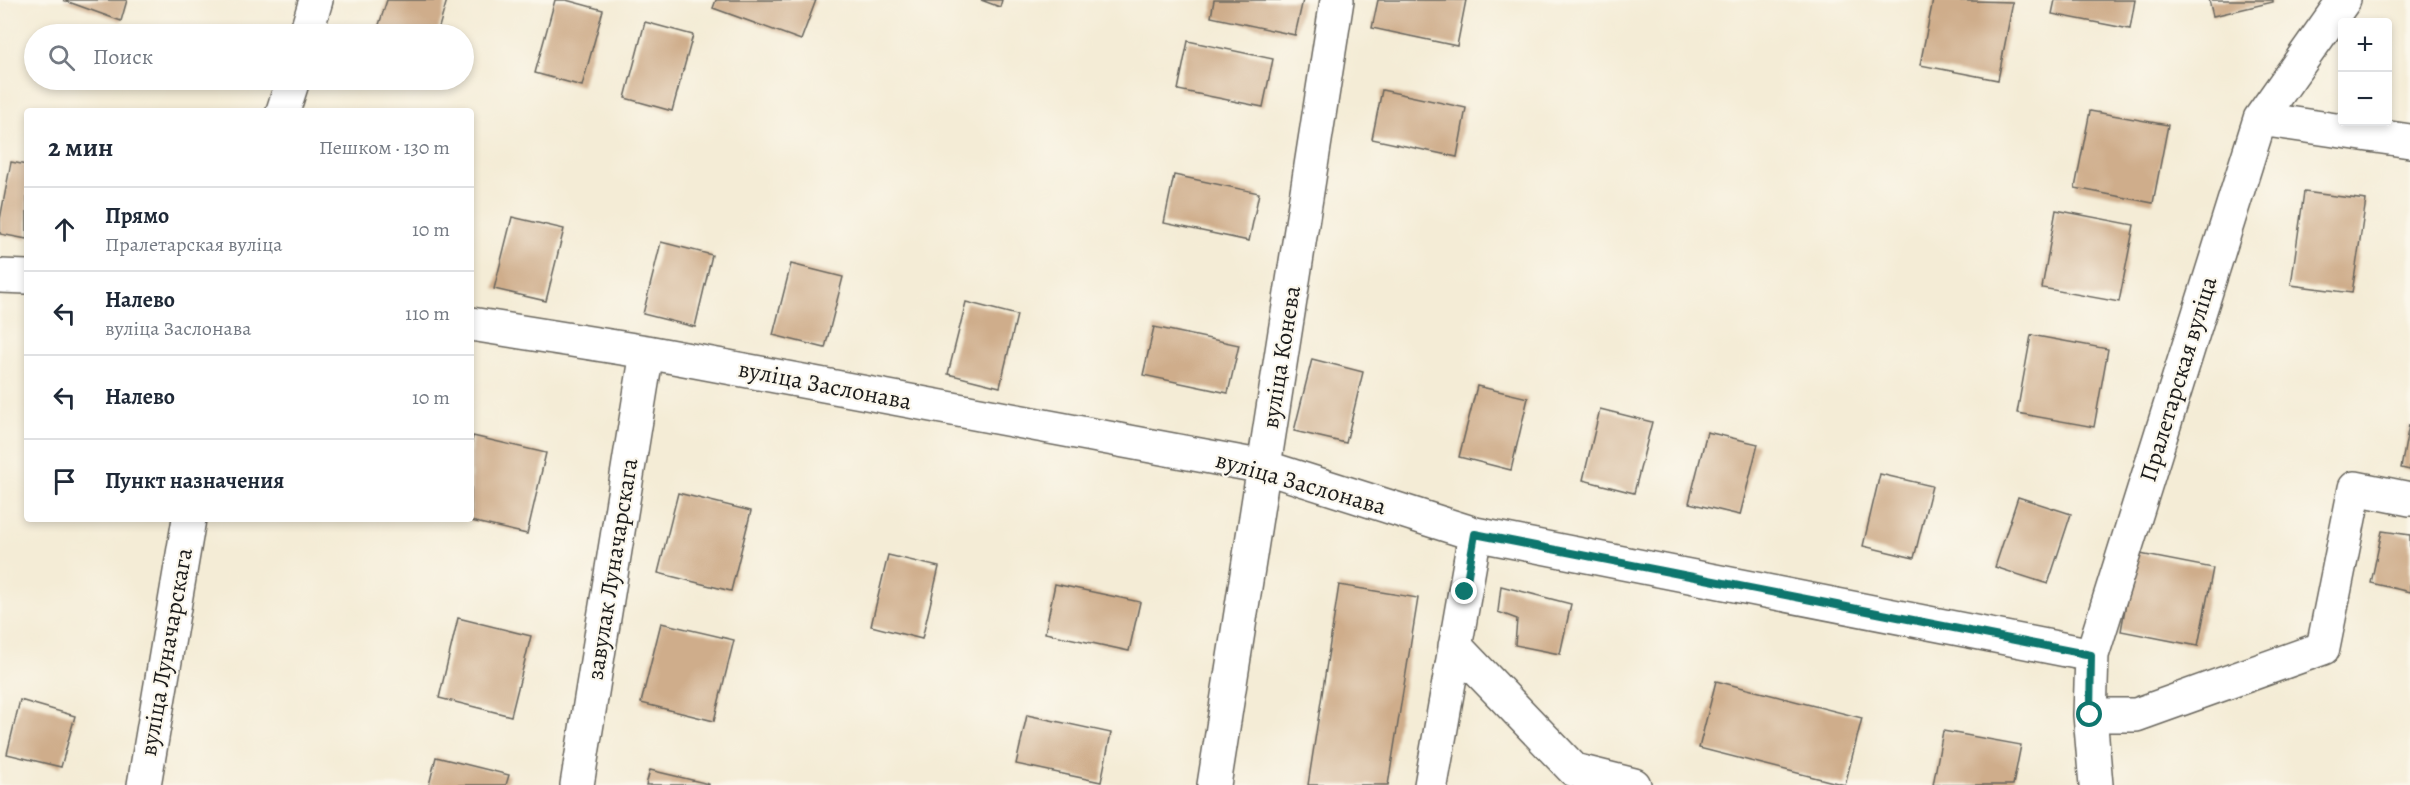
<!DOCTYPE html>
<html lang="ru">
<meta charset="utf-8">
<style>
:root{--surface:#fff;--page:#f6f6f7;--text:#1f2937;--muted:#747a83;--line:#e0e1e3}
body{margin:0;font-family:Alegreya,serif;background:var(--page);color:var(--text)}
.controls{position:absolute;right:18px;top:18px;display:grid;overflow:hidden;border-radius:6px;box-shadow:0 3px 9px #0003}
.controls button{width:54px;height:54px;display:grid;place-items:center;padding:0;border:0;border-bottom:2px solid var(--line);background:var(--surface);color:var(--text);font:30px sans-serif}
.stop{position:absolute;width:18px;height:18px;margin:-14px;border:4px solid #0f766e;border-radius:50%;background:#fff}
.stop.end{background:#0f766e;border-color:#fff;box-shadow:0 2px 6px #0008}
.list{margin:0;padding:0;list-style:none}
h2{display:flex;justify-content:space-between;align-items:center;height:78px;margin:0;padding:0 24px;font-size:26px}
h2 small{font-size:20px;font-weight:400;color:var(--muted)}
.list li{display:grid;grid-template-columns:39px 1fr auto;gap:18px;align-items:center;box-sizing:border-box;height:84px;padding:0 24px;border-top:2px solid var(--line)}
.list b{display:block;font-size:22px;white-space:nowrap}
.list p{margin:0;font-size:20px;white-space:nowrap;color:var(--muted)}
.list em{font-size:20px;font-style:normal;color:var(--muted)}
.icon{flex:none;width:33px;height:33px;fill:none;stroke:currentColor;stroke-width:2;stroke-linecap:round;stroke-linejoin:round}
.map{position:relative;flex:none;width:2410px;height:785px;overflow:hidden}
.search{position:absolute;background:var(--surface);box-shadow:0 3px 9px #0003;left:24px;top:24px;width:450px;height:66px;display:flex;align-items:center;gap:15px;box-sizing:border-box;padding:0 21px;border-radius:33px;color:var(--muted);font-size:22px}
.panel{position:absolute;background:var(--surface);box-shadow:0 3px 9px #0003;left:24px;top:108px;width:450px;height:414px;border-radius:6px}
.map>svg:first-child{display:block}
</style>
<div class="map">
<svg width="2410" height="785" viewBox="0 0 2410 785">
<rect width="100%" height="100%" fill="#fbf7ec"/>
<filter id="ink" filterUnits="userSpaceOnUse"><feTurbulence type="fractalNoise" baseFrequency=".0167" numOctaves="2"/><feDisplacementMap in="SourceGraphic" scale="12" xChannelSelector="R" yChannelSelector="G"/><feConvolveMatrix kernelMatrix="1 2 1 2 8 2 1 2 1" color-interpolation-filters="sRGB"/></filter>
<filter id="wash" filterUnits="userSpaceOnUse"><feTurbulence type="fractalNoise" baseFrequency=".008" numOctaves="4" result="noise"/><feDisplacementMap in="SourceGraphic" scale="24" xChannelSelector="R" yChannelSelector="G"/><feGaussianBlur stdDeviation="1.35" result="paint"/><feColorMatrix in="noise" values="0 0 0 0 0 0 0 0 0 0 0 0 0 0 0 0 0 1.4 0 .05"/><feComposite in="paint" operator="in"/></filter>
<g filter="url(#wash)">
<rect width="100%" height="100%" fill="#f4ecd6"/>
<g id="blocks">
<!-- building -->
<path fill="#cfad8b" d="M 63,0 L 127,0 L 121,21 Z
M 387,0 L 447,0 L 437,34 L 376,34 Z
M 555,0 L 566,0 L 603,10 L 582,86 L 535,73 Z
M 716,0 L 816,0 L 801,40 L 713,8 Z
M 981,0 L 1002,0 L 1000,7 Z
M 1214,0 L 1303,0 L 1295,35 L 1211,17 Z
M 1378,0 L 1466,0 L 1457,46 L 1372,28 Z
M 1933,0 L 2013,2 L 1998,80 L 1920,65 Z
M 2055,0 L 2135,0 L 2130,29 L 2052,14 Z
M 2209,0 L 2273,0 L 2273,2 L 2213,16 Z
M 645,22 L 693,35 L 672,111 L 625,98 Z
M 1188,41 L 1273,59 L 1263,107 L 1178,90 Z
M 1382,90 L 1466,108 L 1457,157 L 1372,139 Z
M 2090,111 L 2168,125 L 2153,203 L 2075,188 Z
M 11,162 L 27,165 L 27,239 L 0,234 L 0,219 Z
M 1174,175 L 1259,193 L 1249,241 L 1164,223 Z
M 2304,192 L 2366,200 L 2352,293 L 2291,285 Z
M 2056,210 L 2134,225 L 2119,302 L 2042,288 Z
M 512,217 L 564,229 L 546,301 L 494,289 Z
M 661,242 L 712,255 L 695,327 L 643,314 Z
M 791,264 L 843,277 L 825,348 L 773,335 Z
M 966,302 L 1017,315 L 1000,387 L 948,374 Z
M 1154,327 L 1239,345 L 1228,393 L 1143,375 Z
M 2031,335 L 2108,349 L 2094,427 L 2017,413 Z
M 1312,359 L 1363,372 L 1346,443 L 1294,431 Z
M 1477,386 L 1528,398 L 1511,470 L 1459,457 Z
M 1600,409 L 1652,422 L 1634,493 L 1583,480 Z
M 2409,425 L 2410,425 L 2410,470 L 2401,468 Z
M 1707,432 L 1758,444 L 1740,515 L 1689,503 Z
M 473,436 L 546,453 L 527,534 L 471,521 L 471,446 Z
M 1880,474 L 1932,486 L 1914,558 L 1863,546 Z
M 678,493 L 751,511 L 731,591 L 658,573 Z
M 2018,497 L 2071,514 L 2048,584 L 1995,567 Z
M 2382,531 L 2410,535 L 2410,592 L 2371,583 Z
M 2135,553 L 2213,568 L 2198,646 L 2121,631 Z
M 888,555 L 939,567 L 922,639 L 871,626 Z
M 1055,584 L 1140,602 L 1129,651 L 1045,633 Z
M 1339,585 L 1418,598 L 1388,785 L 1308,785 Z
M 1501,586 L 1571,604 L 1560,654 L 1515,645 L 1517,619 L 1498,612 Z
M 458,618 L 531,636 L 511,716 L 439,698 Z
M 661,623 L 734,640 L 714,721 L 641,703 Z
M 1716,681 L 1862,718 L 1845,785 L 1699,748 Z
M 20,700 L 75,716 L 61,767 L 7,754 Z
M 1027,715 L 1111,733 L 1101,782 L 1016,764 Z
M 1943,731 L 2021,745 L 2013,785 L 1933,785 Z
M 436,757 L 509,775 L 506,785 L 429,785 Z
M 650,770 L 709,784 L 709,785 L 646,785 Z"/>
</g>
</g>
<g filter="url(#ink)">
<use href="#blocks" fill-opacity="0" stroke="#68655d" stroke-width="1.5"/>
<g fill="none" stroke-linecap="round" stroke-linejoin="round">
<defs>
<path id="minor" d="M 306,34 L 316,0
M 283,111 L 293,80
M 2260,119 L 2410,141
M 0,276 L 27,277
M 471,324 L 647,352 L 1264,467 L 1475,534 L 2092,655
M 1455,646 L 1574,770 L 1634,785
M 2090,715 L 2136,715 L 2323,648 L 2355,488 L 2410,499
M 144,785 L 189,519
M 577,785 L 647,352
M 1214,785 L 1337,0
M 1431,785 L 1475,534
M 2096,785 L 2090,715 L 2092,655 L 2260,119 L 2344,0"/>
</defs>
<!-- minor casing -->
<use href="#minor" stroke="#68655d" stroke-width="36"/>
<!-- minor -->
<use href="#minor" stroke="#fff" stroke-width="33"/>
</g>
</g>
<g fill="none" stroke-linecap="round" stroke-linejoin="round" filter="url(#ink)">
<!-- route -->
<path stroke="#0f766e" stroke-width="8" d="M 1465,592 L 1475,534 L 2091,655 L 2090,715"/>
</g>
<g text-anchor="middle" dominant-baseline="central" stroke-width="4.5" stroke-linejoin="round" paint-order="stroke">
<!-- street labels -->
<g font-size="24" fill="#1c1c1c" stroke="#fbf7ec">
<text transform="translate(1281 357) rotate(-81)">вуліца Конева</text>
<text transform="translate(2178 379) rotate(-73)">Пралетарская вуліца</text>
<text transform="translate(825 385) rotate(11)">вуліца Заслонава</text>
<text transform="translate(1301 483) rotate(16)">вуліца Заслонава</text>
<text transform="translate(612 569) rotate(-81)">завулак Луначарскага</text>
<text transform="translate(166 652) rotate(-80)">вуліца Луначарскага</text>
</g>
</g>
</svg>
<div class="controls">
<button>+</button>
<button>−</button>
</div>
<div class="stop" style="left:2090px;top:715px"></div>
<div class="stop end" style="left:1465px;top:592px"></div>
<div class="search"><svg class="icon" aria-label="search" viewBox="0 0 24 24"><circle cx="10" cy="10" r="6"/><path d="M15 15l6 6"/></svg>Поиск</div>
<section class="panel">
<h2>2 мин<small>Пешком · 130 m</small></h2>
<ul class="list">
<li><svg class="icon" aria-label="ahead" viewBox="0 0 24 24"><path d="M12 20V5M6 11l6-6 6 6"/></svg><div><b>Прямо</b><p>Пралетарская вуліца</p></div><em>10 m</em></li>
<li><svg class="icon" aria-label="left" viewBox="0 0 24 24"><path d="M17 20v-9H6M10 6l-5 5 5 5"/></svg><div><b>Налево</b><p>вуліца Заслонава</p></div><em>110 m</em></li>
<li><svg class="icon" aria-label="left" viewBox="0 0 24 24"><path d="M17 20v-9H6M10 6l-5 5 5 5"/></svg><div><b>Налево</b></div><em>10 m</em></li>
<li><svg class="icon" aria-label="arrive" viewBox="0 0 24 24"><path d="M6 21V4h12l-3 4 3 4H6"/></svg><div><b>Пункт назначения</b></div></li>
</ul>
</section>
</div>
